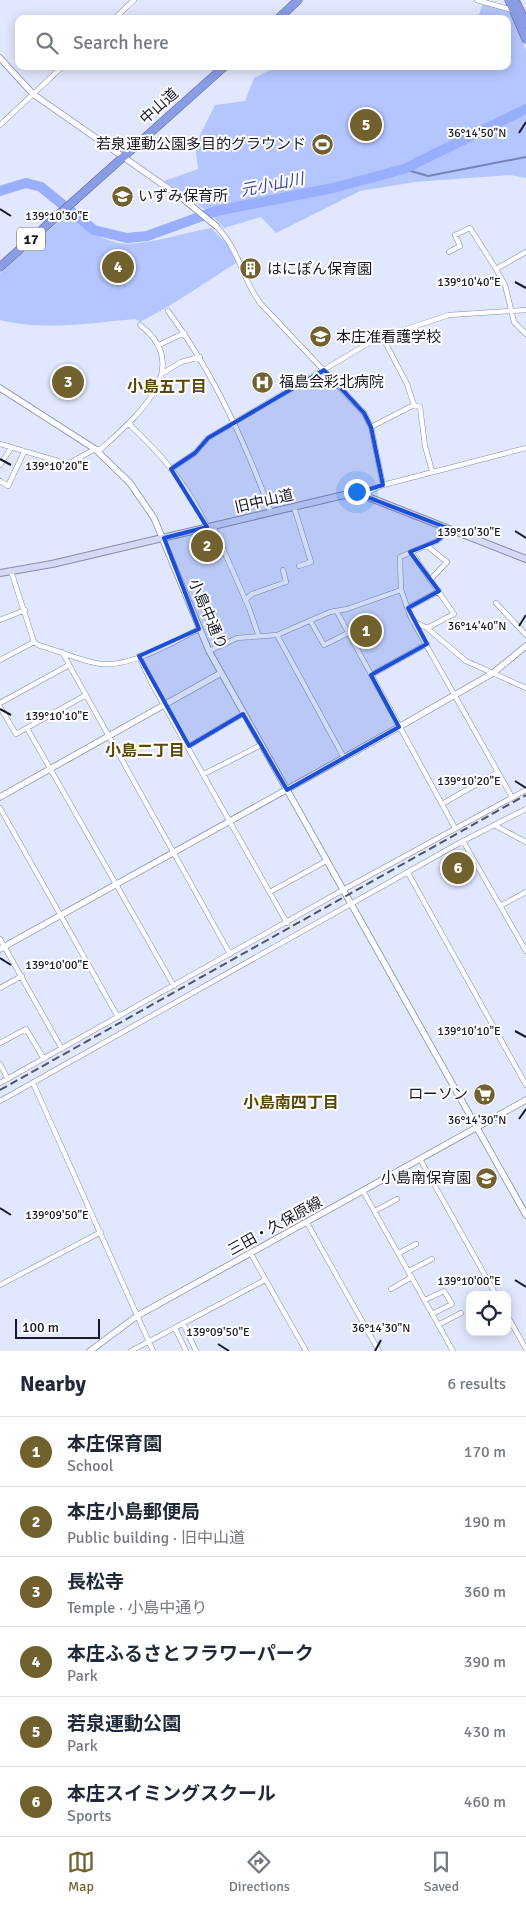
<!DOCTYPE html>
<meta charset="utf-8">
<style>
:root{--surface:#fff;--page:#f2f2f3;--text:#1f2937;--muted:#747a83;--line:#e0e1e3;--accent:#71612f}
body{margin:0;font-family:Signika,"Noto Sans JP",sans-serif;background:var(--page);color:var(--text)}
.controls{position:absolute;right:15px;bottom:15px;display:grid;overflow:hidden;border-radius:10px;box-shadow:0 2px 12px #0003}
.controls button{width:45px;height:45px;display:grid;place-items:center;padding:0;border:0;border-bottom:1px solid var(--line);background:var(--surface);color:var(--text);font:25px sans-serif}
.scale{position:absolute;left:15px;bottom:12px;width:85px;box-sizing:border-box;padding-left:5px;border:2px solid #181b27;border-top:0;font-size:14px;line-height:18px;white-space:nowrap;color:#181b27;-webkit-text-stroke:4px #fff;paint-order:stroke}
.you{position:absolute;left:356px;top:491px;width:18px;height:18px;margin:-12px;border:4px solid #fff;border-radius:50%;background:#1a73e8;box-shadow:0 0 0 8px #1a73e833}
.badge{display:grid;place-items:center;width:32px;height:32px;border-radius:50%;background:var(--accent);color:#fff;font-size:16px;font-weight:700}
.pin{position:absolute;translate:-50% -50%;border:2px solid #fff;box-shadow:0 1px 5px #0006}
.list{margin:0;padding:0;list-style:none}
h2{display:flex;justify-content:space-between;align-items:center;height:65px;margin:0;padding:0 20px;font-size:21px}
h2 small{font-size:16px;font-weight:400;color:var(--muted)}
.list li{display:grid;grid-template-columns:32px 1fr auto;gap:15px;align-items:center;box-sizing:border-box;height:70px;padding:0 20px;border-top:1px solid var(--line)}
.list b{display:block;font-size:19px;white-space:nowrap}
.list p{margin:0;font-size:16px;white-space:nowrap;color:var(--muted)}
.list em{font-size:16px;font-style:normal;color:var(--muted)}
.icon{flex:none;width:28px;height:28px;fill:none;stroke:currentColor;stroke-width:2;stroke-linecap:round;stroke-linejoin:round}
.map{position:relative;flex:none;width:526px;height:1351px;overflow:hidden}
.search{position:absolute;background:var(--surface);box-shadow:0 2px 12px #0003;left:15px;right:15px;top:15px;height:55px;display:flex;align-items:center;gap:12px;box-sizing:border-box;padding:0 18px;border-radius:10px;color:var(--muted);font-size:19px}
.sheet{height:485px;background:var(--surface)}
nav{display:flex;justify-content:space-around;align-items:center;box-sizing:border-box;height:70px;border-top:1px solid var(--line);background:var(--surface);font-size:14px;color:var(--muted)}
nav a{display:grid;justify-items:center;gap:2px}
nav .on{color:var(--accent)}
.map>svg:first-child{display:block}
</style>
<div class="map">
<svg width="526" height="1351" viewBox="0 0 526 1351">
<rect width="100%" height="100%" fill="#e1e7fd"/>
<!-- green -->
<path fill="#b5c6fe" d="M 483,4 L 511,12 L 526,50 L 526,178 L 510,175 L 415,182 L 360,191 L 276,233 L 261,217 L 224,228 L 207,211 L 164,181 L 198,169 L 195,145 L 215,105 L 245,101 L 254,78 L 278,66 L 507,66 L 507,19 L 477,19 Z
M 66,215 C 81,226 99,239 118,243 C 142,247 186,232 211,228 L 230,247 L 238,262 C 205,282 174,305 140,322 L 135,319 C 91,323 43,331 0,320 L 0,273 Z"/>
<g fill="none" stroke-linecap="round" stroke-linejoin="round">
<!-- stream -->
<path stroke="#7282bd" stroke-width="2" d="M 404,169 L 428,176 L 526,157"/>
<!-- river -->
<path stroke="#99aefd" stroke-width="10" d="M 0,191 L 26,183 L 41,187 L 94,230 L 127,238 L 147,236 L 216,211 L 333,188 L 404,169 L 526,109"/>
<defs>
<path id="minor" d="M 477,0 L 512,10
M 114,19 L 134,0
M 0,125 L 63,66
M 216,226 C 242,253 240,277 261,304 L 364,413 L 371,427 L 383,485
M 449,252 L 460,246 L 455,235 L 470,228 L 496,269
M 526,252 L 496,269 L 505,285 L 514,322 L 526,334
M 168,311 C 213,372 245,441 271,513
M 383,338 L 407,384 L 414,405 L 420,407 L 425,446 L 432,471
M 159,345 L 184,333
M 163,373 L 181,362 L 200,357
M 129,424 C 159,452 191,489 207,527
M 371,427 L 414,405
M 0,444 L 68,464 L 95,449 L 101,449 C 135,418 196,368 140,325
M 0,465 L 11,448
M 171,469 L 195,453 L 208,438 L 369,343 L 391,334 L 449,315 L 526,310
M 0,481 L 8,486 L 24,452
M 368,497 L 370,491 L 383,485 L 526,448
M 294,507 L 311,562 L 299,566
M 213,526 L 249,608 L 259,637
M 450,529 L 437,541 L 400,557 L 401,590 L 411,618 L 512,797
M 427,546 L 447,562 L 431,579
M 411,552 L 454,614 L 427,628
M 11,571 L 34,642 L 38,645 C 56,650 84,662 101,664 C 132,667 173,642 199,629
M 245,600 L 252,594 L 286,582 L 283,570
M 496,603 L 526,635
M 408,608 L 439,591
M 337,612 L 455,828
M 0,620 L 25,610
M 311,622 L 324,645 L 348,633
M 415,622 L 427,628 L 466,661 L 526,688
M 277,635 L 343,756
M 209,651 L 237,638 L 277,635 L 330,612 L 347,609 L 401,590
M 62,652 L 230,954
M 139,656 L 152,684 L 287,923
M 0,660 L 34,642
M 371,675 L 427,644
M 0,703 L 69,665
M 0,707 L 16,734 L 86,695
M 27,728 L 174,986
M 189,746 L 243,714
M 204,774 L 261,745
M 442,804 L 498,772
M 0,808 L 118,1017
M 494,825 L 526,842
M 463,841 L 526,951
M 408,873 L 526,1085
M 270,892 L 326,861
M 500,906 L 526,892
M 0,939 L 62,1049
M 0,988 L 22,976
M 0,1043 L 26,1029 L 44,1059
M 0,1064 L 8,1079
M 0,1083 L 343,890 L 526,790
M 33,1083 L 153,1351
M 0,1101 L 463,841 L 526,809
M 420,1159 L 496,1295
M 363,1191 L 453,1351
M 375,1211 L 397,1199
M 307,1223 L 379,1351
M 399,1253 L 416,1244
M 251,1254 L 306,1351
M 409,1271 L 432,1259
M 0,1285 L 101,1232
M 391,1289 L 412,1277
M 425,1300 L 444,1291 L 452,1304 L 432,1314
M 507,1315 L 526,1349
M 183,1323 L 196,1351
M 438,1325 L 461,1313
M 175,1328 L 186,1351
M 131,1351 L 265,1280"/>
<path id="tertiary" d="M 0,58 L 33,94 L 182,198 L 216,226
M 0,388 L 95,449 L 130,483 L 154,518 L 209,651 L 526,1215
M 0,797 L 221,673
M 0,949 L 399,727 L 493,673 L 526,646
M 90,1351 L 137,1316 L 526,1100"/>
<path id="secondary" d="M 0,573 L 52,564 L 344,495 L 368,497 L 526,559"/>
<path id="trunk" d="M 509,0 L 526,39
M 515,0 L 526,23
M 278,19 L 298,0
M 0,267 L 225,66"/>
</defs>
<!-- minor casing -->
<use href="#minor" stroke="#838cac" stroke-width="5.5"/>
<!-- tertiary casing -->
<use href="#tertiary" stroke="#838cac" stroke-width="7"/>
<!-- secondary casing -->
<use href="#secondary" stroke="#838cac" stroke-width="8"/>
<!-- trunk casing -->
<use href="#trunk" stroke="#505f9e" stroke-width="9"/>
<!-- minor -->
<use href="#minor" stroke="#fff" stroke-width="4.5"/>
<!-- tertiary -->
<use href="#tertiary" stroke="#fff" stroke-width="5.5"/>
<!-- secondary -->
<use href="#secondary" stroke="#d4daf5" stroke-width="6"/>
<!-- trunk -->
<use href="#trunk" stroke="#8b9ce4" stroke-width="8"/>
<!-- rail -->
<path stroke="#505463" stroke-width="2" stroke-dasharray="8 4" stroke-linecap="butt" d="M 0,1090 L 526,795"/>
</g>
<!-- marked area -->
<path fill="#1d4ed8" fill-opacity="0.2" stroke="#1d4ed8" stroke-width="4" stroke-linejoin="round" d="M 324,370 L 364,413 L 371,427 L 383,485 L 357,493 L 450,529 L 437,541 L 410,552 L 439,591 L 408,608 L 427,644 L 371,675 L 399,727 L 287,790 L 243,714 L 189,746 L 139,656 L 199,629 L 164,538 L 207,527 L 171,469 L 195,453 L 208,438 Z"/>
<!-- ticks -->
<path fill="none" stroke="#181b27" stroke-width="2" d="M 519,133 L 526,122M 0,209 L 11,216M 515,282 L 526,288M 0,459 L 11,465M 515,531 L 526,538M 519,626 L 526,615M 0,709 L 11,715M 515,781 L 526,788M 0,958 L 11,965M 515,1031 L 526,1037M 519,1119 L 526,1109M 0,1208 L 11,1215M 515,1280 L 526,1287M 218,1344 L 229,1351M 375,1351 L 381,1340"/>
<!-- icons -->
<defs>
<symbol id="stadium-disc" viewBox="-11 -11 22 22"><circle r="9.5" fill="#71612f" stroke="#fff"/><path d="M0-5a6.5 5 0 1 0 0 10a6.5 5 0 1 0 0-10ZM-3.5-1.8h7v3.6h-7Z" fill="#fff"/></symbol>
<symbol id="school-disc" viewBox="-11 -11 22 22"><circle r="9.5" fill="#71612f" stroke="#fff"/><path d="M0-5L7-2L0 1L-7-2ZM-4 1L0 2.5L4 1V4Q0 6-4 4Z" fill="#fff"/></symbol>
<symbol id="building-disc" viewBox="-11 -11 22 22"><circle r="9.5" fill="#71612f" stroke="#fff"/><path d="M-4-6H4V6H1V3H-1V6H-4ZM-2.5-4.3h1.7v1.8h-1.7ZM.8-4.3h1.7v1.8H.8ZM-2.5-1h1.7V.8h-1.7ZM.8-1h1.7V.8H.8Z" fill="#fff"/></symbol>
<symbol id="university-disc" viewBox="-11 -11 22 22"><circle r="9.5" fill="#71612f" stroke="#fff"/><path d="M0-5L7-2L0 1L-7-2ZM-4 1L0 2.5L4 1V4Q0 6-4 4Z" fill="#fff"/></symbol>
<symbol id="hospital-disc" viewBox="-11 -11 22 22"><circle r="9.5" fill="#71612f" stroke="#fff"/><path d="M-5-5h3v3.5h4V-5h3V5h-3V1.5h-4V5h-3Z" fill="#fff"/></symbol>
<symbol id="supermarket-disc" viewBox="-11 -11 22 22"><circle r="9.5" fill="#71612f" stroke="#fff"/><path d="M-6-5.5h2.5l.6 2H6L4.5 2H-2.5L-4.4-4H-6ZM-1.5 3.2a1.3 1.3 0 1 0 .1 0ZM3 3.2a1.3 1.3 0 1 0 .1 0Z" fill="#fff"/></symbol>
</defs>
<g fill-rule="evenodd">
<use href="#stadium-disc" x="310" y="132" width="25" height="25"/>
<use href="#school-disc" x="110" y="184" width="25" height="25"/>
<use href="#building-disc" x="238" y="256" width="25" height="25"/>
<use href="#university-disc" x="308" y="324" width="25" height="25"/>
<use href="#hospital-disc" x="250" y="370" width="25" height="25"/>
<use href="#supermarket-disc" x="472" y="1082" width="25" height="25"/>
<use href="#school-disc" x="474" y="1166" width="25" height="25"/>
</g>
<g text-anchor="middle" dominant-baseline="central" stroke-width="4" stroke-linejoin="round" paint-order="stroke">
<!-- shield labels -->
<rect fill="#fff" stroke="#5d5f68" stroke-width="1" x="17" y="227.5" width="28" height="23" rx="4"/>
<g font-size="14" font-weight="bold" fill="#181b27">
<text x="31" y="239">17</text>
</g>
<!-- street labels -->
<g font-size="15" fill="#181b27" stroke="#fff">
<text transform="translate(159 106) rotate(-42)">中山道</text>
<text transform="translate(264 501) rotate(-13)">旧中山道</text>
<text transform="translate(208 614) rotate(67)">小島中通り</text>
<text transform="translate(275 1226) rotate(-29)">三田・久保原線</text>
</g>
<!-- poi labels -->
<g font-size="15" fill="#181b27" stroke="#fff" text-anchor="start">
<text x="306" y="144" text-anchor="end">若泉運動公園多目的グラウンド</text>
<text x="138" y="196">いずみ保育所</text>
<text x="267" y="269">はにぽん保育園</text>
<text x="336" y="337">本庄准看護学校</text>
<text x="279" y="382">福島会彩北病院</text>
<text x="468" y="1094" text-anchor="end">ローソン</text>
<text x="471" y="1178" text-anchor="end">小島南保育園</text>
</g>
<!-- water labels -->
<g font-size="16" font-style="italic" fill="#3a48a3" stroke="#fff">
<text transform="translate(272 185) rotate(-11)">元小山川</text>
</g>
<!-- neighbourhood labels -->
<g font-size="16" font-weight="bold" fill="#5b4909" stroke="#fff">
<text x="167" y="387">小島五丁目</text>
<text x="145" y="751">小島二丁目</text>
<text x="291" y="1103">小島南四丁目</text>
</g>
</g>
<g font-size="12" text-anchor="middle" fill="#181b27" stroke="#fff" stroke-width="4" stroke-linejoin="round" paint-order="stroke">
<text x="477" y="137">36°14'50"N</text>
<text x="57" y="220">139°10'30"E</text>
<text x="469" y="286">139°10'40"E</text>
<text x="57" y="470">139°10'20"E</text>
<text x="469" y="536">139°10'30"E</text>
<text x="477" y="630">36°14'40"N</text>
<text x="57" y="720">139°10'10"E</text>
<text x="469" y="785">139°10'20"E</text>
<text x="57" y="969">139°10'00"E</text>
<text x="469" y="1035">139°10'10"E</text>
<text x="477" y="1124">36°14'30"N</text>
<text x="57" y="1219">139°09'50"E</text>
<text x="469" y="1285">139°10'00"E</text>
<text x="381" y="1332">36°14'30"N</text>
<text x="218" y="1336">139°09'50"E</text>
</g>
</svg>
<div class="controls">
<button><svg class="icon" aria-label="locate" viewBox="0 0 24 24"><circle cx="12" cy="12" r="6"/><path d="M12 2v4M12 18v4M2 12h4M18 12h4"/></svg></button>
</div>
<div class="scale">100 m</div>
<div class="you"></div>
<div class="pin badge" style="left:366px;top:631px">1</div>
<div class="pin badge" style="left:207px;top:546px">2</div>
<div class="pin badge" style="left:68px;top:382px">3</div>
<div class="pin badge" style="left:118px;top:267px">4</div>
<div class="pin badge" style="left:366px;top:125px">5</div>
<div class="pin badge" style="left:458px;top:868px">6</div>
<div class="search"><svg class="icon" aria-label="search" viewBox="0 0 24 24"><circle cx="10" cy="10" r="6"/><path d="M15 15l6 6"/></svg>Search here</div>
</div>
<section class="sheet">
<h2>Nearby<small>6 results</small></h2>
<ul class="list">
<li><span class="badge">1</span><div><b>本庄保育園</b><p>School</p></div><em>170 m</em></li>
<li><span class="badge">2</span><div><b>本庄小島郵便局</b><p>Public building · 旧中山道</p></div><em>190 m</em></li>
<li><span class="badge">3</span><div><b>長松寺</b><p>Temple · 小島中通り</p></div><em>360 m</em></li>
<li><span class="badge">4</span><div><b>本庄ふるさとフラワーパーク</b><p>Park</p></div><em>390 m</em></li>
<li><span class="badge">5</span><div><b>若泉運動公園</b><p>Park</p></div><em>430 m</em></li>
<li><span class="badge">6</span><div><b>本庄スイミングスクール</b><p>Sports</p></div><em>460 m</em></li>
</ul>
</section>
<nav>
<a class="on"><svg class="icon" aria-label="map" viewBox="0 0 24 24"><path d="M3 6l6-2 6 2 6-2v14l-6 2-6-2-6 2zM9 4v14M15 6v14"/></svg>Map</a>
<a><svg class="icon" aria-label="directions" viewBox="0 0 24 24"><path d="M12 3l9 9-9 9-9-9zM9 14v-3h6M13 9l2 2-2 2"/></svg>Directions</a>
<a><svg class="icon" aria-label="saved" viewBox="0 0 24 24"><path d="M7 4h10v16l-5-4-5 4z"/></svg>Saved</a>
</nav>
